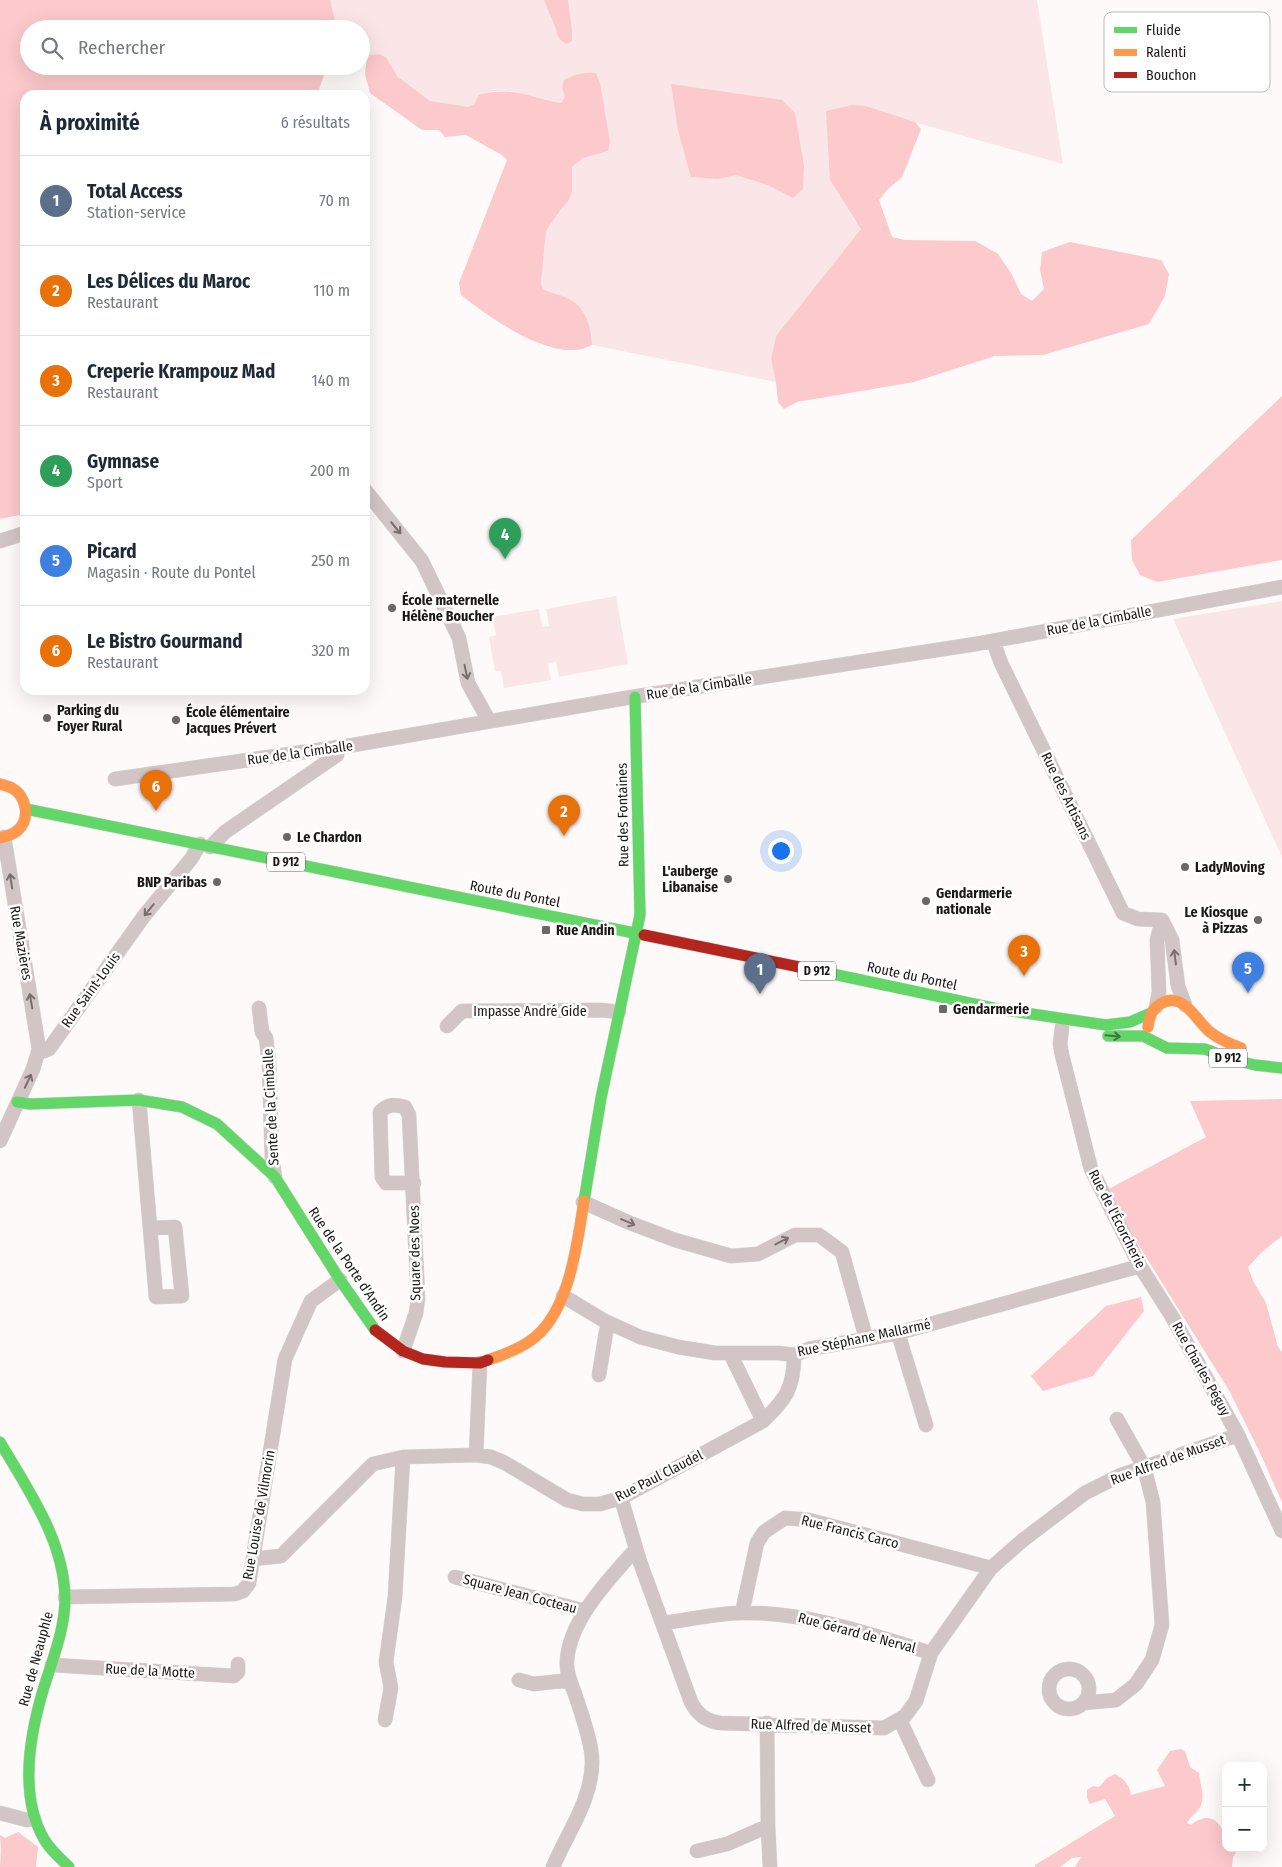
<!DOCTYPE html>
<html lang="fr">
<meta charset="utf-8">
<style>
:root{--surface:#fff;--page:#f6f6f7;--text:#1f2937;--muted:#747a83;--line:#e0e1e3;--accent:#ea580c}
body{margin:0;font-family:"Fira Sans Condensed",sans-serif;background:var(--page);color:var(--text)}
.controls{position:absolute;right:15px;bottom:15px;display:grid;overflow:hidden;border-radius:10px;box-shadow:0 5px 20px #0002}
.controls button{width:45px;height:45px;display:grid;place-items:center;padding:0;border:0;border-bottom:1px solid var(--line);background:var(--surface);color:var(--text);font:25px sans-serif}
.you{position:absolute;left:780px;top:850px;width:18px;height:18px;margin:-12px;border:4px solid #fff;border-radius:50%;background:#1a73e8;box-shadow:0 0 0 8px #1a73e833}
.badge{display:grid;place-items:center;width:32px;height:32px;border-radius:50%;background:var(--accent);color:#fff;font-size:16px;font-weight:700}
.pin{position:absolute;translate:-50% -41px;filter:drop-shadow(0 1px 2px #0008)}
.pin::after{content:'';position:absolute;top:26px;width:18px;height:15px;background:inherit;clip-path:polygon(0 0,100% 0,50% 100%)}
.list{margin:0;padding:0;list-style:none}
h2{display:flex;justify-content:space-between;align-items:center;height:65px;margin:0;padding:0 20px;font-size:21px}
h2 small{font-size:16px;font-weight:400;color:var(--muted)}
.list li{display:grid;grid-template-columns:32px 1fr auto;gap:15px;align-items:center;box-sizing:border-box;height:90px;padding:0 20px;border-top:1px solid var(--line)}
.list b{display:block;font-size:19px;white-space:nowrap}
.list p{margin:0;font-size:16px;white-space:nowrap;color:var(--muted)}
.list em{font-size:16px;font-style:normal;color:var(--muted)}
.icon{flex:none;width:28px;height:28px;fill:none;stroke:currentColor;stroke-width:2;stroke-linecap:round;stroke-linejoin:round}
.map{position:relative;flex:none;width:1282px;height:1867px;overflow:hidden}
.search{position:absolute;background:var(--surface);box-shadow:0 5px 20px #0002;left:20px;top:20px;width:350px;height:55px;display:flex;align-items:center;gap:12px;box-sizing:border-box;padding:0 18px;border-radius:28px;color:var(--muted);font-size:19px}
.panel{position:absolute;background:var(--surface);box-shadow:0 5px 20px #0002;left:20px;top:90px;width:350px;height:605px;border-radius:15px}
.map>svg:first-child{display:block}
</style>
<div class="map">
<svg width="1282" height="1867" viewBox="0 0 1282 1867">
<rect width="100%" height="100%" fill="#fefafa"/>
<!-- green -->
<path fill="#fae6e6" d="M 330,0 L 1037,0 L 1063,164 L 903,119 L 866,106 L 830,180 L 861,229 L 776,336 L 771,359 L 776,382 L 592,345 L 592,336 L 564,297 L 543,289 L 541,283 L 546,231 L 559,212 L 569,200 L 572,191 L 572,167 L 583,158 L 608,151 L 562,87 L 566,97 L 561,103 L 511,91 L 493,91 L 468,108 L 430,101 L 398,77 L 386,57 L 379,54 L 367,55 L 361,51 L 361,29 L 337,29 Z
M 616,596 L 628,664 L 559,677 L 556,662 L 548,663 L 551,680 L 504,688 L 501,671 L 495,671 L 489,637 L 496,635 L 492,617 L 539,609 L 542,627 L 549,626 L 546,609 Z
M 1282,601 L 1282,857 L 1173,619 Z"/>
<!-- forest -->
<path fill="#fcc9cc" d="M 0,0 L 330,0 L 337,29 L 29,29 L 29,66 L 327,66 L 317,95 L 25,95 L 25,514 L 0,519 Z
M 544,0 L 568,0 L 572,31 L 572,41 L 567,44 C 556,39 558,33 554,24 C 551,16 547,8 544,0 Z
M 379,54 L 386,57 L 398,77 L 430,101 L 468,107 L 474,104 L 479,95 C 513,86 529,97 561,103 L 565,97 L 562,87 L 564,80 C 575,74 584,72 596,73 L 600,83 L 610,142 L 608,151 L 583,158 L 572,167 L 572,191 L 569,200 L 559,212 L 546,231 L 541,283 L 543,289 C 553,294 565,295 574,302 C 586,310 592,331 592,345 C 556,366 489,317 461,295 L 459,283 L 507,160 L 502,155 L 466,135 L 445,137 L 439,130 L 422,130 L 370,93 L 365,74 L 367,55 Z
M 671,84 L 782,100 L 795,113 L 804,166 L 803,189 L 793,198 L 768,185 L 736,175 L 718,179 L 691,177 L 678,130 Z
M 852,105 L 866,106 L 915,122 L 921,129 L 902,177 L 887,190 L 879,200 L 892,237 L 905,240 L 975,241 L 998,254 L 1011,273 L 1021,294 L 1032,301 L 1044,289 L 1040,270 L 1042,252 L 1070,242 L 1161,260 L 1169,274 L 1165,296 L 1149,324 L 1043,355 L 995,356 L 914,382 L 797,402 L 784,409 L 778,402 L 776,382 L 771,359 L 776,336 L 861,229 L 830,180 L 826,111 Z
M 1282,396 L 1282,560 L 1157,582 L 1140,575 L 1132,560 L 1131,540 Z
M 1282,1099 L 1282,1236 L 1263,1251 L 1248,1267 L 1253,1281 L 1266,1303 L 1278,1347 L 1282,1352 L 1282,1502 L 1261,1455 L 1230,1392 L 1105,1191 L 1206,1137 L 1190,1101 Z
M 1181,1749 L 1185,1751 L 1190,1767 L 1199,1773 C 1200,1785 1207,1799 1198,1810 C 1194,1815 1190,1817 1187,1823 L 1191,1825 C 1213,1807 1226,1827 1226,1848 L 1239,1848 L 1233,1857 L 1232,1867 L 1075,1867 L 1081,1857 L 1072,1858 L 1060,1867 L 1035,1867 L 1035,1865 L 1115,1816 L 1105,1799 L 1090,1804 L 1087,1798 L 1087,1790 L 1093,1786 L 1099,1787 L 1107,1778 L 1115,1774 C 1124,1778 1130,1786 1131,1795 L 1165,1786 L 1157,1770 L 1170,1751 Z
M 18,1832 L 38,1847 L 36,1867 L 0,1867 L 1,1851 L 0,1835 L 5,1838 Z"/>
<!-- water -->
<path fill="#fdc9cc" d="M 1141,1297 L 1144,1311 L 1093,1376 L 1043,1391 L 1031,1376 L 1106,1306 Z"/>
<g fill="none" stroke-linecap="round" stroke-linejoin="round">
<defs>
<path id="street" d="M 365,490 L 422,561 L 459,638 L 468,683 L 489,721
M 0,541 L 25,533
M 993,641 L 1001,663 L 1123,913 L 1138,919 L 1162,920
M 115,779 L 353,745 L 626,698 L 976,644 L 1282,587
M 210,847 L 225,832 L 337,755 L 336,747
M 1156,1007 L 1159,992 L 1157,940 L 1162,920 L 1172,940 L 1178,986 L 1185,1005
M 259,1008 L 262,1032 L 266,1038 L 269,1063 L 272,1158 L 275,1177
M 447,1026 L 462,1011 L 601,1010 L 619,1012
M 1062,1028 L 1060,1044 L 1062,1055 L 1091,1169 L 1140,1266 L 1171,1315 L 1238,1435 L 1282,1531
M 39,1049 L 44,1051 L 49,1049 L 144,916 L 191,859 L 200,844
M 139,1100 L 156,1297 L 182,1296 L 175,1227 L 150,1228
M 0,1141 L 33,1069 L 39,1049 L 4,837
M 583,1202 L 630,1223 L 675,1240 L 731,1256 L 758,1254 L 795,1235 L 819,1235 L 842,1252 L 866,1338
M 563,1296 L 603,1320 L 640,1337 L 678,1347 L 715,1353 L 778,1353 L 794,1355 L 809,1349 L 898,1333 L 1140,1266
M 898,1333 L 926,1425
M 403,1351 L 416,1313 L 418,1298 L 409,1115 L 405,1107 C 394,1104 388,1104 380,1112 L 382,1177 L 386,1183 L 414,1183
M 730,1353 L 763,1421
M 599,1375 L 606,1332 L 609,1323
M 476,1455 L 480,1363
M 621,1498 L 640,1562 L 691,1702 C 698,1715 706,1721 720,1723 L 884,1728 L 905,1716 L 916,1701 L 931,1653 L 991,1568 L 1023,1540 L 1085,1493 L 1121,1475 L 1238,1435
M 253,1559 L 281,1556 L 373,1464 L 403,1457 L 476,1455 L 491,1457 L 505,1463 L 567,1500 L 583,1504 L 600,1504 L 621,1498 L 763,1421 C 786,1399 794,1388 794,1355
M 455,1577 L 585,1611
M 65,1597 L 235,1594 L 243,1591 L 249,1583 L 285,1359 L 311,1301 L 340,1280
M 742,1613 L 757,1543 L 764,1532 L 785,1518 L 809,1520 L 991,1568
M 663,1623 C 689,1620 716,1613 742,1613 C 804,1611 873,1635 931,1653
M 52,1665 L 234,1676 L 238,1672 L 238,1664
M1049 1689a20 20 0 1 1 40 0a20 20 0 1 1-40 0Z
M 519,1680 L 534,1684 L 570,1680
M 1083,1703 L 1116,1700 L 1136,1684 L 1152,1660 L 1162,1625 L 1153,1502 L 1144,1467 L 1117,1419
M 385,1720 L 391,1688 L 386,1662 L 395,1597 L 403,1457
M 900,1720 L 928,1780
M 0,1813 L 27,1820 L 34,1819
M 768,1826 L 770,1867
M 697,1851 L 727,1844 L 768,1826 L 767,1723
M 553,1867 C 567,1833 591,1802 592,1764 C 593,1745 581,1713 575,1694 C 571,1684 566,1672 567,1661 C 569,1620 610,1578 636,1549"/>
<path id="fast" d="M 26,809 L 644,935
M 809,969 L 998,1009 L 1106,1025 L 1130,1022 L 1151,1013
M 1108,1036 L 1143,1036 L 1167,1048 L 1205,1049 L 1234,1060 L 1255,1065 L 1282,1068
M 17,1102 L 30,1104 L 139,1100 L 182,1107 L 217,1124 L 275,1177 L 340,1280 L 375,1330
M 584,1201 L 601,1098 L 640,915 L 635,697
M 0,1442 C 28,1490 64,1540 65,1598 C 65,1629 53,1658 44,1687 C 30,1733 18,1794 44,1839 C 50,1850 60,1858 69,1867"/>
<path id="slow" d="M 0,784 C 4,785 8,786 12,788 C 26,796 31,818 18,830 C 13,835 7,836 0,838
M 1148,1027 C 1149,1017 1152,1009 1160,1004 C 1184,990 1195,1020 1210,1032 C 1219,1039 1230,1044 1241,1048
M 488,1360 C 503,1355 517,1350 530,1341 C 569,1315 577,1245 584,1201"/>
<path id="jam" d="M 644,935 L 809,969
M 375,1330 L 403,1351 L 423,1359 L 445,1362 L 480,1363 L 488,1360"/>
</defs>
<!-- street casing -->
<use href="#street" stroke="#d9d7d7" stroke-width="15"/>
<!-- fast casing -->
<use href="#fast" stroke="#d9d7d7" stroke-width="12"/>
<!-- slow casing -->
<use href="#slow" stroke="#d9d7d7" stroke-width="12"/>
<!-- jam casing -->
<use href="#jam" stroke="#d9d7d7" stroke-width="12"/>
<!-- street -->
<use href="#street" stroke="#d2c5c5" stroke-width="14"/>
<!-- fast -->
<use href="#fast" stroke="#63d668" stroke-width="11"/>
<!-- slow -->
<use href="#slow" stroke="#ff974d" stroke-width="11"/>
<!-- jam -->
<use href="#jam" stroke="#b3261e" stroke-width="11"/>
</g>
<!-- one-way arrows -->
<defs><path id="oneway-shaft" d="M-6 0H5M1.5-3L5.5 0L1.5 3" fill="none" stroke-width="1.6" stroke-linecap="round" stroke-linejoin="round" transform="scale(1.25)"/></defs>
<g stroke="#786e6e">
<use href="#oneway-shaft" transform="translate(396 528) rotate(50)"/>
<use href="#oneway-shaft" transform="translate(466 672) rotate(78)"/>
<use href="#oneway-shaft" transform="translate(11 881) rotate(-99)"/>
<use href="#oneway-shaft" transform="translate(149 910) rotate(129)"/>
<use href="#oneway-shaft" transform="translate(1175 957) rotate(-97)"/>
<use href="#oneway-shaft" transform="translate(31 1001) rotate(-100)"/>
<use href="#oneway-shaft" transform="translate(28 1081) rotate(-65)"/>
<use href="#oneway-shaft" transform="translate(628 1222) rotate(23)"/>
<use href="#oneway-shaft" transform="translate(782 1241) rotate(-27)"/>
</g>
<use stroke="#407740" href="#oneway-shaft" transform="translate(1113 1036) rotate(5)"/>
<!-- markers -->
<g fill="#6c6767" stroke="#fff" stroke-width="2">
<circle cx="392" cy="608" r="5"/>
<circle cx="47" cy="718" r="5"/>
<circle cx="176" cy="720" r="5"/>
<circle cx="287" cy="837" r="5"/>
<circle cx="1185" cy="867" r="5"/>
<circle cx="728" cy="879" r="5"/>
<circle cx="217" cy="882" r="5"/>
<circle cx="926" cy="901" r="5"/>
<circle cx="1258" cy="920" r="5"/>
<rect x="541" y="925" width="10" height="10" rx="2.5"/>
<rect x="938" y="1004" width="10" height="10" rx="2.5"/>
</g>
<g text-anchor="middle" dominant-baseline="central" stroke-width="5" stroke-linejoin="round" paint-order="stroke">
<!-- shield labels -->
<g fill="#fff" stroke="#615d5d" stroke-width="1">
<rect x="267" y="852.5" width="38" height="19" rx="4"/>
<rect x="798" y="961.5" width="38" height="19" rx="4"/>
<rect x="1209" y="1048.5" width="38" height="19" rx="4"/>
</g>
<g font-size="12" font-weight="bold" fill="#1d1818">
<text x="286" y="862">D 912</text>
<text x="817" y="971">D 912</text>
<text x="1228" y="1058">D 912</text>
</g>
<!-- poi labels -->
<g font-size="14" font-weight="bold" fill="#1d1818" stroke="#fff" text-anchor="start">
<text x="402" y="600">École maternelle<tspan x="402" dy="16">Hélène Boucher</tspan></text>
<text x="57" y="710">Parking du<tspan x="57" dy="16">Foyer Rural</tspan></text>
<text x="186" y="712">École élémentaire<tspan x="186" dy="16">Jacques Prévert</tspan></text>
<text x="297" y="837">Le Chardon</text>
<text x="1195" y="867">LadyMoving</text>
<text x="718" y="871" text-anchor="end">L'auberge<tspan x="718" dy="16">Libanaise</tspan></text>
<text x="207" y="882" text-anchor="end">BNP Paribas</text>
<text x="936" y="893">Gendarmerie<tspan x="936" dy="16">nationale</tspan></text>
<text x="1248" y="912" text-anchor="end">Le Kiosque<tspan x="1248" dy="16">à Pizzas</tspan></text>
<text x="556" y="930">Rue Andin</text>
<text x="953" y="1009">Gendarmerie</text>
</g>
<!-- street labels -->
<g font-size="14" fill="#1d1818" stroke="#fff">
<text transform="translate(1099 621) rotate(-11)">Rue de la Cimballe</text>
<text transform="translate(699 687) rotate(-9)">Rue de la Cimballe</text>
<text transform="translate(300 753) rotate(-8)">Rue de la Cimballe</text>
<text transform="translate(1066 796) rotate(64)">Rue des Artisans</text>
<text transform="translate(623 815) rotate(-91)">Rue des Fontaines</text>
<text transform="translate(515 894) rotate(11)">Route du Pontel</text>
<text transform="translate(21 943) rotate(80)">Rue Mazières</text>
<text transform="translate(912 976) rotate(12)">Route du Pontel</text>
<text transform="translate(91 990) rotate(-54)">Rue Saint-Louis</text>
<text x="530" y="1011">Impasse André Gide</text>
<text transform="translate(271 1107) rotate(-93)">Sente de la Cimballe</text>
<text transform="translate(1117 1219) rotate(63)">Rue de l'Écorcherie</text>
<text transform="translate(415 1253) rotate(-91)">Square des Noes</text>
<text transform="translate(349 1264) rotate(56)">Rue de la Porte d'Andin</text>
<text transform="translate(864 1338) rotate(-12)">Rue Stéphane Mallarmé</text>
<text transform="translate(1201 1369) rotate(61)">Rue Charles Péguy</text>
<text transform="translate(1168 1460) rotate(-20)">Rue Alfred de Musset</text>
<text transform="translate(659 1476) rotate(-27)">Rue Paul Claudel</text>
<text transform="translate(259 1515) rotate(-80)">Rue Louise de Vilmorin</text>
<text transform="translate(850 1532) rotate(14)">Rue Francis Carco</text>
<text transform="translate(520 1594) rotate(15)">Square Jean Cocteau</text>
<text transform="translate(857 1633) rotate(15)">Rue Gérard de Nerval</text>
<text transform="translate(36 1659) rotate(-75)">Rue de Neauphle</text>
<text transform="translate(150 1671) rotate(3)">Rue de la Motte</text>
<text transform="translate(811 1726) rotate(2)">Rue Alfred de Musset</text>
</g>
</g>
<!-- legend -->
<rect x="1104" y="12" width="166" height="80" rx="8" fill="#fff" stroke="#bbbaba" stroke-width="1"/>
<rect x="1114" y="27" width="23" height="6" fill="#63d668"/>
<rect x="1114" y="49" width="23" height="7" fill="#ff974d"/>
<rect x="1114" y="72" width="23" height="6" fill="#b3261e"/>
<g font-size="14" fill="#1d1818">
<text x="1146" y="35">Fluide</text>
<text x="1146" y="57">Ralenti</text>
<text x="1146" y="80">Bouchon</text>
</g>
</svg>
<div class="controls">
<button>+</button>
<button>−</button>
</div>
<div class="you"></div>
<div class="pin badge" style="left:760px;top:994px;background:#5c6f8a">1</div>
<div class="pin badge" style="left:564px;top:836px;background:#e8710a">2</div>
<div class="pin badge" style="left:1024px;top:976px;background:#e8710a">3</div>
<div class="pin badge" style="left:505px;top:559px;background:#2e9e5b">4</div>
<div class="pin badge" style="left:1248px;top:993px;background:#3f7fe0">5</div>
<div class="pin badge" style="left:156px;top:811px;background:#e8710a">6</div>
<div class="search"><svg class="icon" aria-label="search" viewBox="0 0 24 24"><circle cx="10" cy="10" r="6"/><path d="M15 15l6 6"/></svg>Rechercher</div>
<section class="panel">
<h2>À proximité<small>6 résultats</small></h2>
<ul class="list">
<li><span class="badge" style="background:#5c6f8a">1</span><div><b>Total Access</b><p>Station-service</p></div><em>70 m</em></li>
<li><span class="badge" style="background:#e8710a">2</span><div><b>Les Délices du Maroc</b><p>Restaurant</p></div><em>110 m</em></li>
<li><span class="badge" style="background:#e8710a">3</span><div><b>Creperie Krampouz Mad</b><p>Restaurant</p></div><em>140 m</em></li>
<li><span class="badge" style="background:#2e9e5b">4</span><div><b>Gymnase</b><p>Sport</p></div><em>200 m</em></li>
<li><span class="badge" style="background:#3f7fe0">5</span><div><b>Picard</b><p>Magasin · Route du Pontel</p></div><em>250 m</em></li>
<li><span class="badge" style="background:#e8710a">6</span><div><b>Le Bistro Gourmand</b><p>Restaurant</p></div><em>320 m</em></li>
</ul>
</section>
</div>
